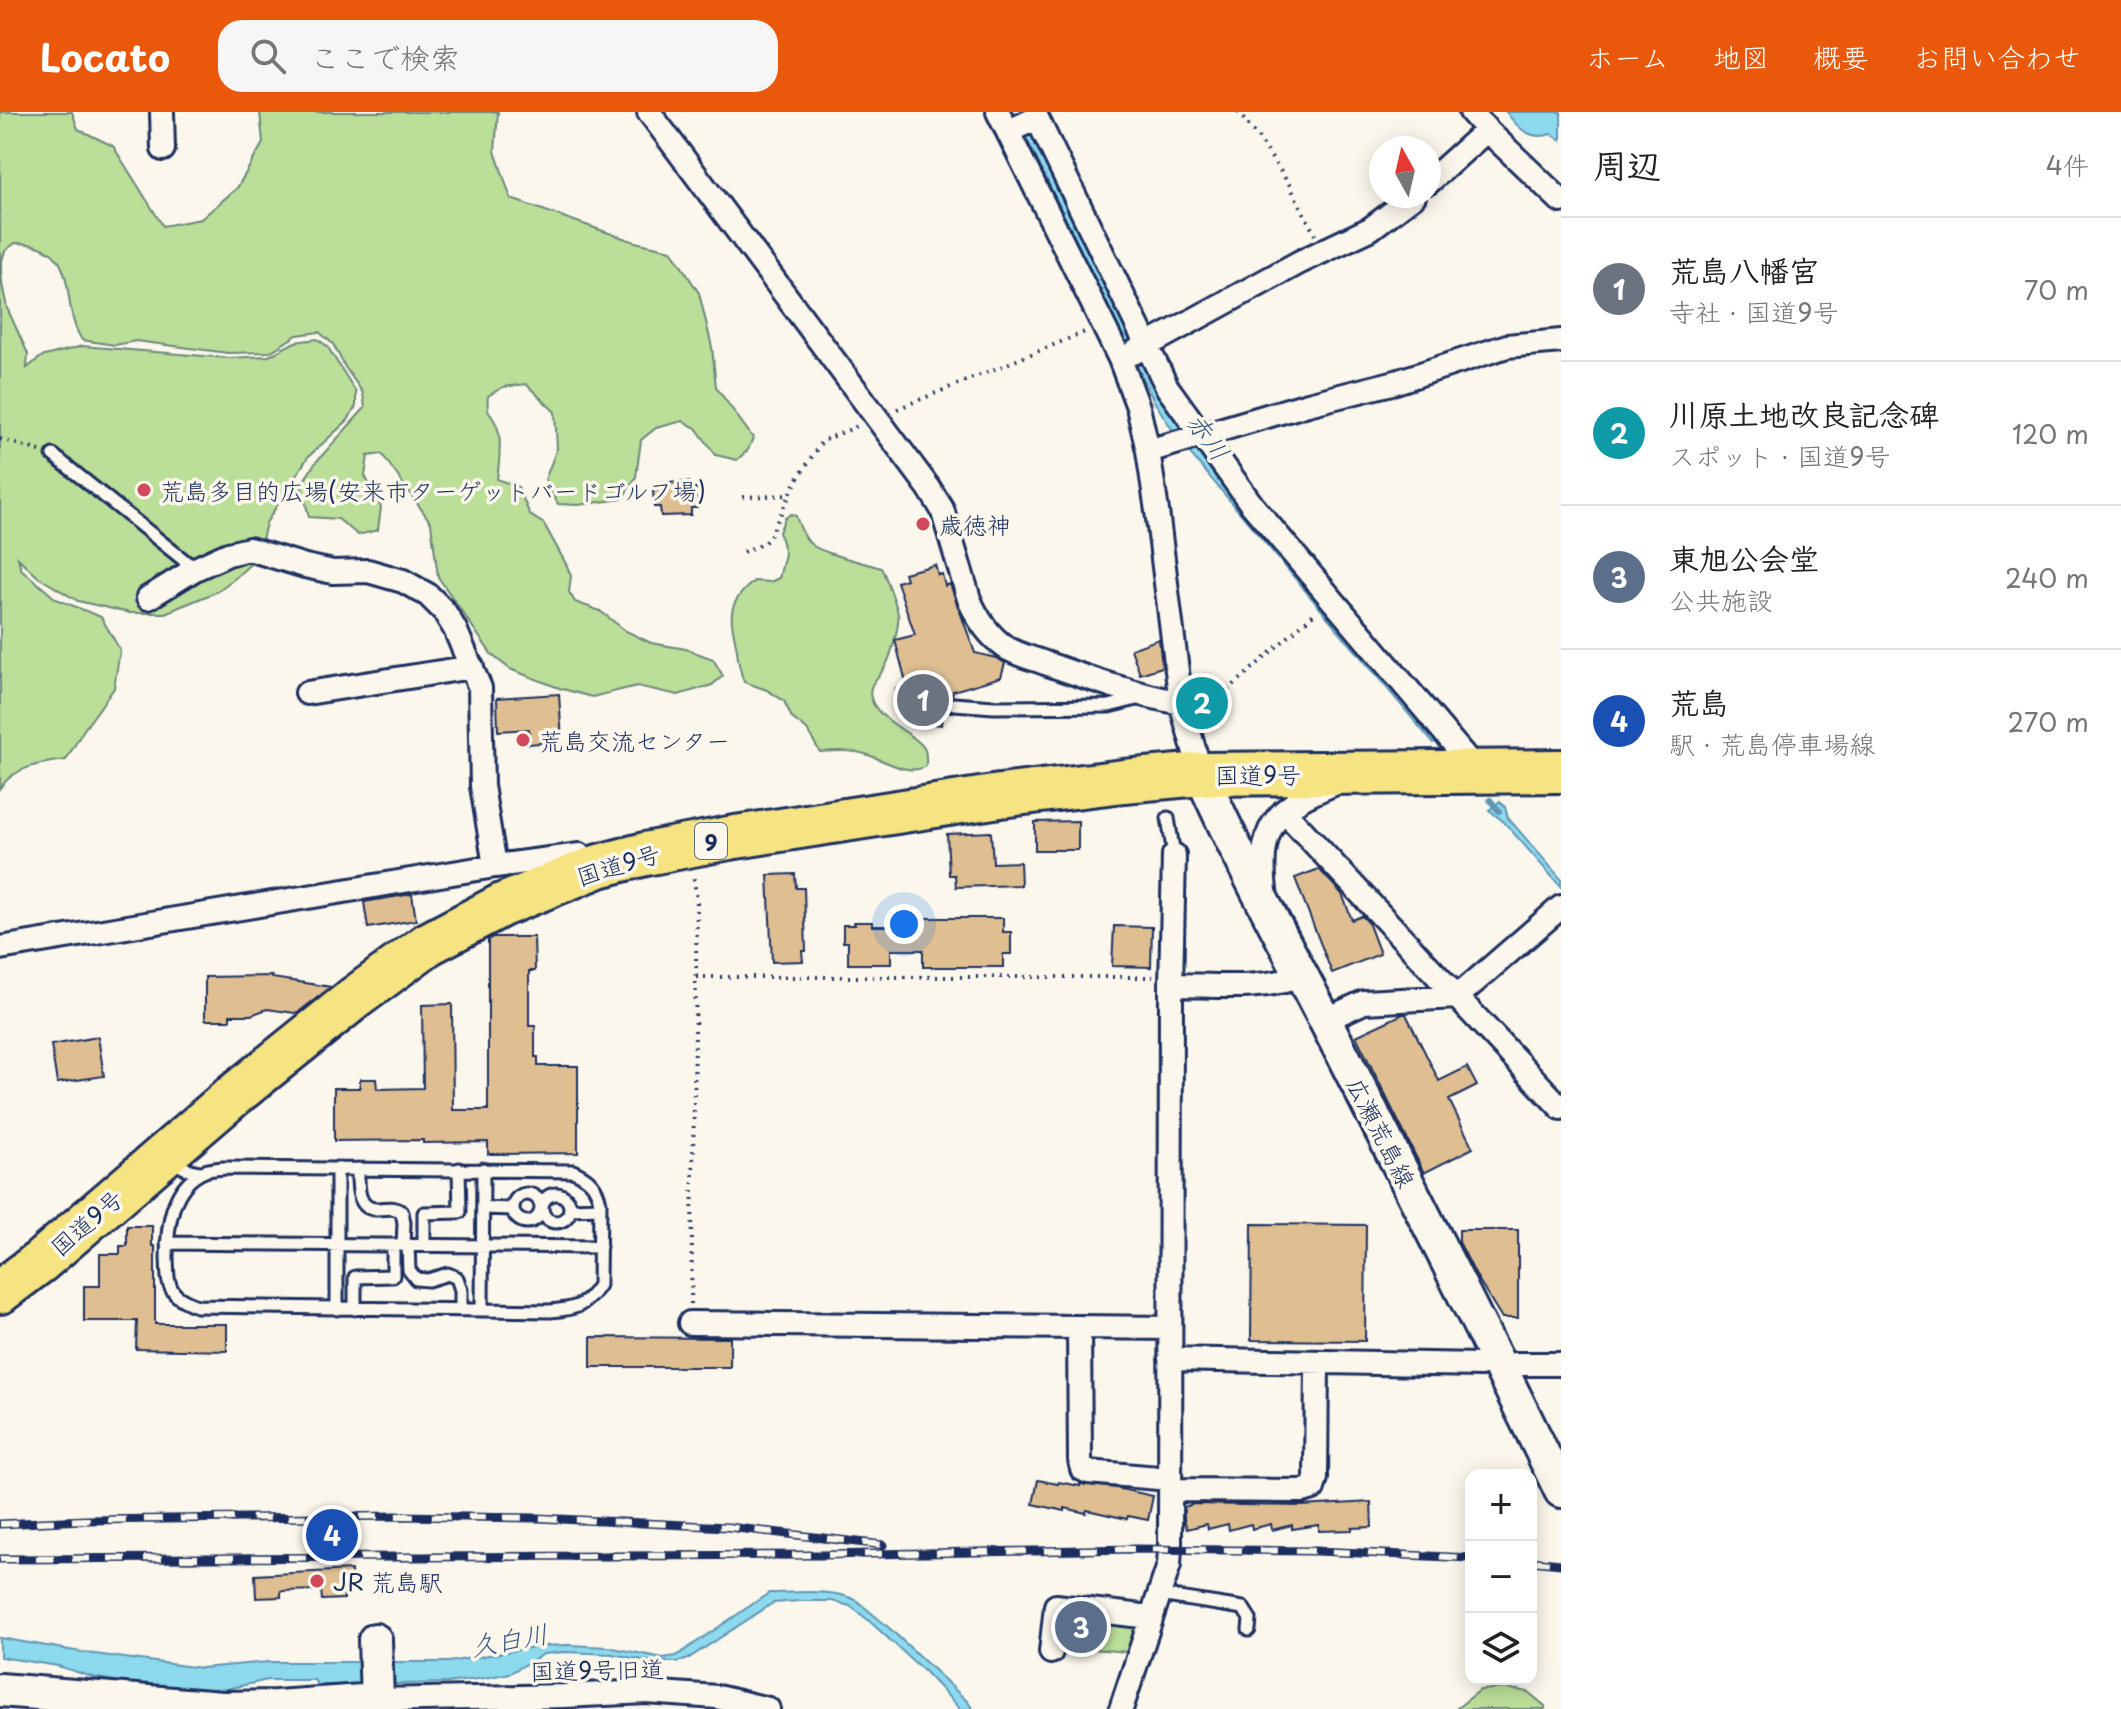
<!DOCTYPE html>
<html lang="ja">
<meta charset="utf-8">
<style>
:root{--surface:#fff;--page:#f6f6f6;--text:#222;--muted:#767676;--line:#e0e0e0;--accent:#ea580c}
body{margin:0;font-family:"Playpen Sans","Klee One",sans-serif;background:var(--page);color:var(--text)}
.controls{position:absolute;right:24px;bottom:24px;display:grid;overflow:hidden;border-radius:16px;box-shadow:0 4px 20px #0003}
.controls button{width:72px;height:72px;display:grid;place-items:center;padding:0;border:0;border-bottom:2px solid var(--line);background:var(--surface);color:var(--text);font:40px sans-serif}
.compass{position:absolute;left:1369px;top:24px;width:72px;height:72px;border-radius:50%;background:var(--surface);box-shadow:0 4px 20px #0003;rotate:352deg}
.you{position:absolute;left:904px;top:812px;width:28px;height:28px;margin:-20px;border:6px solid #fff;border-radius:50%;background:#1a73e8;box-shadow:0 0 0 12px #1a73e833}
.badge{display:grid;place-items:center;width:52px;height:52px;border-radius:50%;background:var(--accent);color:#fff;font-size:26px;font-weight:700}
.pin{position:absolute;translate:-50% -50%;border:4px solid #fff;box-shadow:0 2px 8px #0006}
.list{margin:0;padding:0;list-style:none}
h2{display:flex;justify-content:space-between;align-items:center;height:104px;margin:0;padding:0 32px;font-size:34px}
h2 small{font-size:26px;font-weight:400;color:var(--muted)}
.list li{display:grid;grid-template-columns:52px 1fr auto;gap:24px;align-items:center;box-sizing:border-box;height:144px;padding:0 32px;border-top:2px solid var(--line)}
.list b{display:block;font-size:30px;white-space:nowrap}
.list p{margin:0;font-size:26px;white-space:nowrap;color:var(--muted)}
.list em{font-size:26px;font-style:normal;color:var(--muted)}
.icon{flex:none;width:44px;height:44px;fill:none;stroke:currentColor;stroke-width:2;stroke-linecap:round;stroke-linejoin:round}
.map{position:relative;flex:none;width:1561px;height:1597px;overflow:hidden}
header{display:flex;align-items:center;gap:48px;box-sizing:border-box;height:112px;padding:0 40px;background:var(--accent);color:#fff}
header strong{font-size:38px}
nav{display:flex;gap:44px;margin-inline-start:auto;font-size:28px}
.search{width:560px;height:72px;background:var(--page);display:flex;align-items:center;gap:20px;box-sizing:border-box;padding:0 28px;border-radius:24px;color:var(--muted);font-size:30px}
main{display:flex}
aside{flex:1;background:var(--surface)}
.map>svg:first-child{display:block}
</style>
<header>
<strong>Locato</strong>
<div class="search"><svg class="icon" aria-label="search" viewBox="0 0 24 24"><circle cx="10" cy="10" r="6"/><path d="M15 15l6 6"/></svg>ここで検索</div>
<nav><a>ホーム</a><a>地図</a><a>概要</a><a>お問い合わせ</a></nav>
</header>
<main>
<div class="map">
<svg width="1561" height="1597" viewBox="0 0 1561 1597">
<rect width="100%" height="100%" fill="#fbf7ec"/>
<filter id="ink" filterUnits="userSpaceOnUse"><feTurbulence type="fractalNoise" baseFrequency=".0125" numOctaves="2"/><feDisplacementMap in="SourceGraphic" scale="16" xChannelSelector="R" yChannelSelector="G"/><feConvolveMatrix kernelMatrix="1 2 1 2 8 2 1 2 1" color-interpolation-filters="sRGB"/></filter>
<g filter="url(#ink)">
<!-- green -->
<path fill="#bbde98" stroke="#6b867b" stroke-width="2" d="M 0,0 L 72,0 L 78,17 L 113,34 L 163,114 L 201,107 L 237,76 L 263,31 L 260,0 L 498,0 L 495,39 L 511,87 L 635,130 L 671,138 L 699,181 L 712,235 L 716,275 L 753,326 L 748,338 L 737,348 L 716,343 L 696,316 L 683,309 L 656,316 L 641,328 L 636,365 L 622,387 L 578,393 L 558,392 L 545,368 L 557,336 L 555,300 L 526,272 L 503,275 L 488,284 C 486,304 491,299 497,314 C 502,327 499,353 497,367 L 518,375 L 530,403 L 544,412 L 566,452 L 571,464 L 569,480 L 575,490 L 600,499 L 626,519 L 651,531 L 686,537 L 713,547 L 723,564 L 712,573 L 678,583 L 637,574 L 592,585 L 559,576 L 510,557 L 492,543 L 438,465 L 431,411 L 382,342 L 368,344 L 365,364 L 381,395 L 378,418 L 358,423 L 338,407 L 309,405 L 301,373 L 316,350 L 365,296 L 363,281 L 345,255 L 333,232 L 319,220 L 297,223 L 270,240 L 228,241 L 136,229 L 115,233 L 82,228 C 57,190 85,132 15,131 L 5,139 L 1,152 L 2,172 L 7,196 L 28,242 L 27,256 L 41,245 L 82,234 L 228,246 L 269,244 L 295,230 L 317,227 L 327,234 L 356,280 L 356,294 L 348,308 L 308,345 L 266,411 L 258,445 L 234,467 L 216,480 L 165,501 L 130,501 L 78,489 L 38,465 L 18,446 L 21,457 L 56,487 L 101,505 L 120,538 L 114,576 L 83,619 L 66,648 C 42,651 15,654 0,676 Z
M 791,402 L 796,404 C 799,413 804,427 812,433 C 823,442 866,451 881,456 C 885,462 897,495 898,502 C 900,512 891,545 885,555 C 879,566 867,572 871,586 C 877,609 914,620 924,636 C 927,641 926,648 926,654 C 908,665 883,647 865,642 C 851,638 835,639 820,640 L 807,618 L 792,606 L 784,589 L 767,578 L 744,570 C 740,559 738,550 737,538 C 731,505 724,494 754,469 L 770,470 L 779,466 L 785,442 L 779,420 L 785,406 Z
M 1097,1504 L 1138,1509 L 1128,1540 L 1092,1537 Z
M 1505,1576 L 1528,1580 L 1545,1594 L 1545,1597 L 1456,1597 L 1480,1578 Z"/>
<!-- water -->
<path fill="#8dd9ed" stroke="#5f95b4" stroke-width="2" d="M 1014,0 L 1024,0 L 1162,283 L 1440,624 L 1433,631 L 1178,327 L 1154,289 Z
M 1506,0 L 1561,0 L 1561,28 L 1551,22 C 1530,29 1518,16 1506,0 Z
M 1500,689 L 1505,695 L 1508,706 L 1561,767 L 1561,775 L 1504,710 L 1489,698 Z
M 769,1481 C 797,1481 831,1476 856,1488 L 887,1514 L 967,1589 L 973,1597 L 960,1597 L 924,1559 L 867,1507 L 850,1494 L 832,1489 L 799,1489 L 773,1491 L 686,1548 L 676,1550 L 654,1550 L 612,1542 L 565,1540 L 544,1542 L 510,1561 L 485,1566 L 447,1571 L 395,1572 L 391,1568 L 359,1573 L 318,1573 L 314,1568 L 268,1568 L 217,1579 L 182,1581 L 92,1565 L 58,1554 L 0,1545 L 0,1526 L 87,1541 L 201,1556 L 269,1550 L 449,1550 L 540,1534 L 568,1533 L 608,1535 L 663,1546 L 676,1544 Z"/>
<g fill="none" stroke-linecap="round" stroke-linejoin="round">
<!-- stream -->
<path stroke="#5f95b4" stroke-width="6" d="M 1490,688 L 1499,699"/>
</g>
<!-- building -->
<path fill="#dfbf92" stroke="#1b2f5e" stroke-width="2" d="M 689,370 L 690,376 L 696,376 L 697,396 L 691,396 L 691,403 L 661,404 L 660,395 L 654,395 L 653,378 L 660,377 L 660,371 Z
M 935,453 L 938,463 L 942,462 L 945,474 L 950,472 L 975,541 L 996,546 L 1005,551 L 1001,565 L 953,579 L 952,584 L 948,587 L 946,591 L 947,596 L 951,600 L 943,599 L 941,613 L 924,611 L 926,596 L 894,593 L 896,577 L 908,578 L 895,528 L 915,523 L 897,470 L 906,467 L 904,461 Z
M 1159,527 L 1162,555 L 1140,562 L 1131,537 Z
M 559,582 L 562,629 L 529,632 L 529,617 L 498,619 L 497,586 Z
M 1078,709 L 1078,738 L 1035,738 L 1035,710 Z
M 991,720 L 993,751 L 1020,750 L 1021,773 L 956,775 L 955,763 L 949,763 L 947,722 Z
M 1319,757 L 1342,782 L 1352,808 L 1362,804 L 1368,810 L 1380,842 L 1332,861 L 1295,766 Z
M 795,762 L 796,776 L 804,776 L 806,839 L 802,839 L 803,849 L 772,850 L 768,763 Z
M 412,782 L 416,808 L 368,816 L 364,790 Z
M 923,806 L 1003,806 L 1003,820 L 1011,820 L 1011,842 L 1003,842 L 1003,855 L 923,855 L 923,838 L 891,838 L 891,852 L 848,852 L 848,830 L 843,830 L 843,813 L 855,813 L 854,810 L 872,810 L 872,814 L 923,814 Z
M 1114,814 L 1152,815 L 1151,855 L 1112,854 Z
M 493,825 L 534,825 L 535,859 L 529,859 L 529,914 L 535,914 L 535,945 L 538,945 L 538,954 L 578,954 L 578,1041 L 488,1042 L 488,1030 L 423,1031 L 423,1028 L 334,1029 L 334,976 L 360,976 L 360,967 L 376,967 L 377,977 L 423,976 L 422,893 L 452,892 L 453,998 L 488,998 L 488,828 Z
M 272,864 L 272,866 L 331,875 L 300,899 L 295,901 L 267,897 L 251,903 L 230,903 L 230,908 L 205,908 L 205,865 Z
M 1403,902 L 1406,902 L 1439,969 L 1467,955 L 1477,974 L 1449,988 L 1473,1036 L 1424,1061 L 1356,924 Z
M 98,925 L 104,964 L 57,971 L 51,933 Z
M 1252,1112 L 1366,1113 L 1365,1229 L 1251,1228 Z
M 127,1114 L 152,1114 L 152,1134 L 155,1134 L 155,1212 L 227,1212 L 227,1239 L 136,1237 L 137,1209 L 84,1209 L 84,1174 L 100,1174 L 100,1142 L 120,1142 L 120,1134 L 127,1134 Z
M 1459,1118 L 1518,1118 L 1518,1206 L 1502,1206 L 1475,1162 L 1459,1130 Z
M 591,1225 L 730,1226 L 730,1255 L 591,1255 Z
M 1038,1368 L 1058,1372 L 1059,1370 L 1080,1374 L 1080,1372 L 1116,1376 L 1153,1384 L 1148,1408 L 1128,1404 L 1127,1407 L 1087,1398 L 1086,1401 L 1065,1396 L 1065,1399 L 1033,1392 Z
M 1371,1390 L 1372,1415 L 1352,1416 L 1352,1418 L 1319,1419 L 1319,1413 L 1292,1417 L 1292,1413 L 1272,1418 L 1271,1412 L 1252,1417 L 1251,1412 L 1229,1418 L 1228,1412 L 1208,1417 L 1207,1412 L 1187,1417 L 1184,1407 L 1184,1395 L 1194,1392 L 1301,1394 Z
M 351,1458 L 352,1478 L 344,1478 L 344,1487 L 322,1488 L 321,1478 L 281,1479 L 281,1485 L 256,1486 L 255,1463 Z
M 1069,1510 L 1094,1513 L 1093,1523 L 1089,1523 L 1087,1536 L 1067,1534 Z"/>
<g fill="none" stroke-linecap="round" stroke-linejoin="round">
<defs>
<path id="lane" d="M 53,343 L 195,457
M 954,592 L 994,595 L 1109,594 L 1141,586
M 1168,706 L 1174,743
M 172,1046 C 182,1057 190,1059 203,1060
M 223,1056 L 573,1059 C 589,1066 597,1074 600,1091 L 599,1173 C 585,1195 575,1197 550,1199 L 197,1194 C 189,1191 181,1188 175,1182 C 166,1172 168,1159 167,1146 C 167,1115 171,1073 205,1059 C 210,1057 217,1057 223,1056 Z
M 358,1057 C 358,1071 356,1098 377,1097 C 388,1097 393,1094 402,1100 L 404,1111 L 403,1133
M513 1096a14 14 0 1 1 28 0a14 14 0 1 1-28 0Z
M542 1096a14 14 0 1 1 28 0a14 14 0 1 1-28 0Z
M 483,1096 L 513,1097
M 570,1097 L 600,1096
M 167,1131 L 600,1135
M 408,1133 L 409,1158 L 416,1167 L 428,1168 L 448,1162 L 457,1166 L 461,1178 L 461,1198
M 424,1133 L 424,1101 L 460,1100 L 459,1057
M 337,1197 L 337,1056
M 355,1197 L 355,1165 L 393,1164 L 393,1133
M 482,1198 L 483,1057
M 1159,1483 L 1243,1496 L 1250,1507 L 1249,1518"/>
<path id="street" d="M 162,0 L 163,37
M 649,0 L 929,376 L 942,397 L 969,487 C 977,506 988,523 1005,535 C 1017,543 1032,546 1045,551 C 1090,567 1134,582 1181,591
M 998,0 L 1120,247 L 1138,295 L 1148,339 L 1157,399 L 1181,591 L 1201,662
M 1471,0 L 1487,18
M 1009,19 L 1037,6 L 1167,275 L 1252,393 L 1478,660
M 1429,70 L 1487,18 L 1561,89
M 1133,241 L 1300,150 L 1370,117 L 1414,84
M 1148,339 L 1308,292 L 1396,270 L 1507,234 L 1561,229
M 148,486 L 195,457 L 228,442 L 249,437 L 305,454 L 333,460 L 368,459 L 403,469 L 428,483 L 444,499 L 455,517 L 480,576 L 482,674 L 495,754
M 307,581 L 472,555
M 1284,699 L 1457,885
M 1266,787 C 1257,716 1271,697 1336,671
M 1561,795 L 1457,885 L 1561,996
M 0,836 L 495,754 L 580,743 L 591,750
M 1171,873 L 1174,743
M 1325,908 L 1364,890 L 1457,885
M 690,1211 L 1170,1216
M 1079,1215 L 1080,1348 L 1082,1357 L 1088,1360 L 1170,1367
M 1170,1247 L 1481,1253
M 1515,1252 L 1561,1252
M 1170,1378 L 1303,1379 L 1313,1376 L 1316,1366 L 1317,1250
M 1051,1540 L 1056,1494 L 1150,1505
M 377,1588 L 564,1584 L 646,1580 L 717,1585 L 768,1597
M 1121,1597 L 1169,1453 L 1170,1437 L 1171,873 C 1215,873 1260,879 1302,864"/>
<path id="secondary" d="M 1201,662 C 1239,748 1284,829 1327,912 C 1406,1067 1485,1222 1561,1379
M 0,1578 L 222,1596 L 276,1595 L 377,1588 L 375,1528"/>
<path id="highway" d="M 0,1180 L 41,1149 L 234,983 L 356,885 L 428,832 L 502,793 L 599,754 L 645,742 L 729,726 L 1000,684 L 1124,669 L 1201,662 L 1561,659"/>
</defs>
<!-- lane casing -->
<use href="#lane" stroke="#1b2f5e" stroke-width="17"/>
<!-- street casing -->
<use href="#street" stroke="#1b2f5e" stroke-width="28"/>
<!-- secondary casing -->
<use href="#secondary" stroke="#1b2f5e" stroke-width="38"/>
<!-- highway casing -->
<use href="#highway" stroke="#1b2f5e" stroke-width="48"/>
<!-- path -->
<path stroke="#1b2f5e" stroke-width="4" stroke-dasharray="2 6" stroke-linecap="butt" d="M 1238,0 L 1259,27 L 1289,72 L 1315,123
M 897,297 L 1085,220
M 0,327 L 40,339
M 743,385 L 789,383
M 743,440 L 764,431 L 770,424 L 797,368 L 822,329 L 860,313
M 1202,597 L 1216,589 L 1317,499
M 696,865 L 1153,865
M 691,1192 L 697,788 L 693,761"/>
<!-- lane -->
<use href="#lane" stroke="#fbf7ec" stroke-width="11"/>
<!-- street -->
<use href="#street" stroke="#fbf7ec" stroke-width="22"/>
<!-- secondary -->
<use href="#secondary" stroke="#fbf7ec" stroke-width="32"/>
<!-- highway -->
<use href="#highway" stroke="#f6e381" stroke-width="42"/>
<defs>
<path id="rail" d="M 0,1412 L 85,1408 L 398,1404 L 538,1406 L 728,1415 L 883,1433
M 0,1447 L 822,1443 L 1134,1437 L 1317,1439 L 1471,1446
M 1531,1449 L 1561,1452"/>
</defs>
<!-- rail casing -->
<use href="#rail" stroke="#1b2f5e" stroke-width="9"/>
<!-- rail -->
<use href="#rail" stroke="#fbf7ec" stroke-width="6" stroke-dasharray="18" stroke-linecap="butt"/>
</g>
</g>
<!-- markers -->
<g fill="#d1495b" stroke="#fbf7ec" stroke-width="3">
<circle cx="144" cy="378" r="8"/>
<circle cx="923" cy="412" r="8"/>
<circle cx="523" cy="628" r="8"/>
<circle cx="317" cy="1469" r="8"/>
</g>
<g text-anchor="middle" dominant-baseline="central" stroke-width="7" stroke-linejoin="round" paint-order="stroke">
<!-- shield labels -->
<rect fill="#fbf7ec" stroke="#5e6b89" stroke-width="2" x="695" y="711" width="32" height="36" rx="6"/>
<g font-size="22" font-weight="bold" fill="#1b2f5e">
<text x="711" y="729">9</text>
</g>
<!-- poi labels -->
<g font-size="24" fill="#1b2f5e" stroke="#fbf7ec" text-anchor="start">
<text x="160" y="378">荒島多目的広場(安来市ターゲットバードゴルフ場)</text>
<text x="939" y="412">歳徳神</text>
<text x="539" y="628">荒島交流センター</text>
<text x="333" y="1469">JR 荒島駅</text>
</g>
<!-- street labels -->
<g font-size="24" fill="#1b2f5e" stroke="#fbf7ec">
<text x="1258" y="662">国道9号</text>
<text transform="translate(618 752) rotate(-17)">国道9号</text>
<text transform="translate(1382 1020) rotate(63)">広瀬荒島線</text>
<text transform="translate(86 1110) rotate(-41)">国道9号</text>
<text transform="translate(597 1557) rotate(-1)">国道9号旧道</text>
</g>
<!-- water labels -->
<g font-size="26" font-style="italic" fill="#385a82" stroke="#fbf7ec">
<text transform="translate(1209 324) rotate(54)">赤川</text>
<text transform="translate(509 1527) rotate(-10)">久白川</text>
</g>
</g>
</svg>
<div class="controls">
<button>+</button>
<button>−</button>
<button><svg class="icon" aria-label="layers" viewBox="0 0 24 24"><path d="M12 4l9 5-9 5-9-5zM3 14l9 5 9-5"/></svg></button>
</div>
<svg class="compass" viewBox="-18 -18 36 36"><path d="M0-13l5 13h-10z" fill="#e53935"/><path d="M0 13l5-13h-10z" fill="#767676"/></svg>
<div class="you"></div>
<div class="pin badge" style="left:923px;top:588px;background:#6b7280">1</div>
<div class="pin badge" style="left:1202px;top:591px;background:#0f9aa8">2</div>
<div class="pin badge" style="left:1081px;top:1515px;background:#5c6f8a">3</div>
<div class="pin badge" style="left:332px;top:1423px;background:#1a4fb4">4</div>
</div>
<aside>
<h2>周辺<small>4件</small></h2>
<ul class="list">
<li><span class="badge" style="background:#6b7280">1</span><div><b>荒島八幡宮</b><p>寺社 · 国道9号</p></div><em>70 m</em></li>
<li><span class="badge" style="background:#0f9aa8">2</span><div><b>川原土地改良記念碑</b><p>スポット · 国道9号</p></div><em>120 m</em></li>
<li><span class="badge" style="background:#5c6f8a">3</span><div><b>東旭公会堂</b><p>公共施設</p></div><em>240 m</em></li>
<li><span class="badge" style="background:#1a4fb4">4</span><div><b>荒島</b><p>駅 · 荒島停車場線</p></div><em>270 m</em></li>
</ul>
</aside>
</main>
